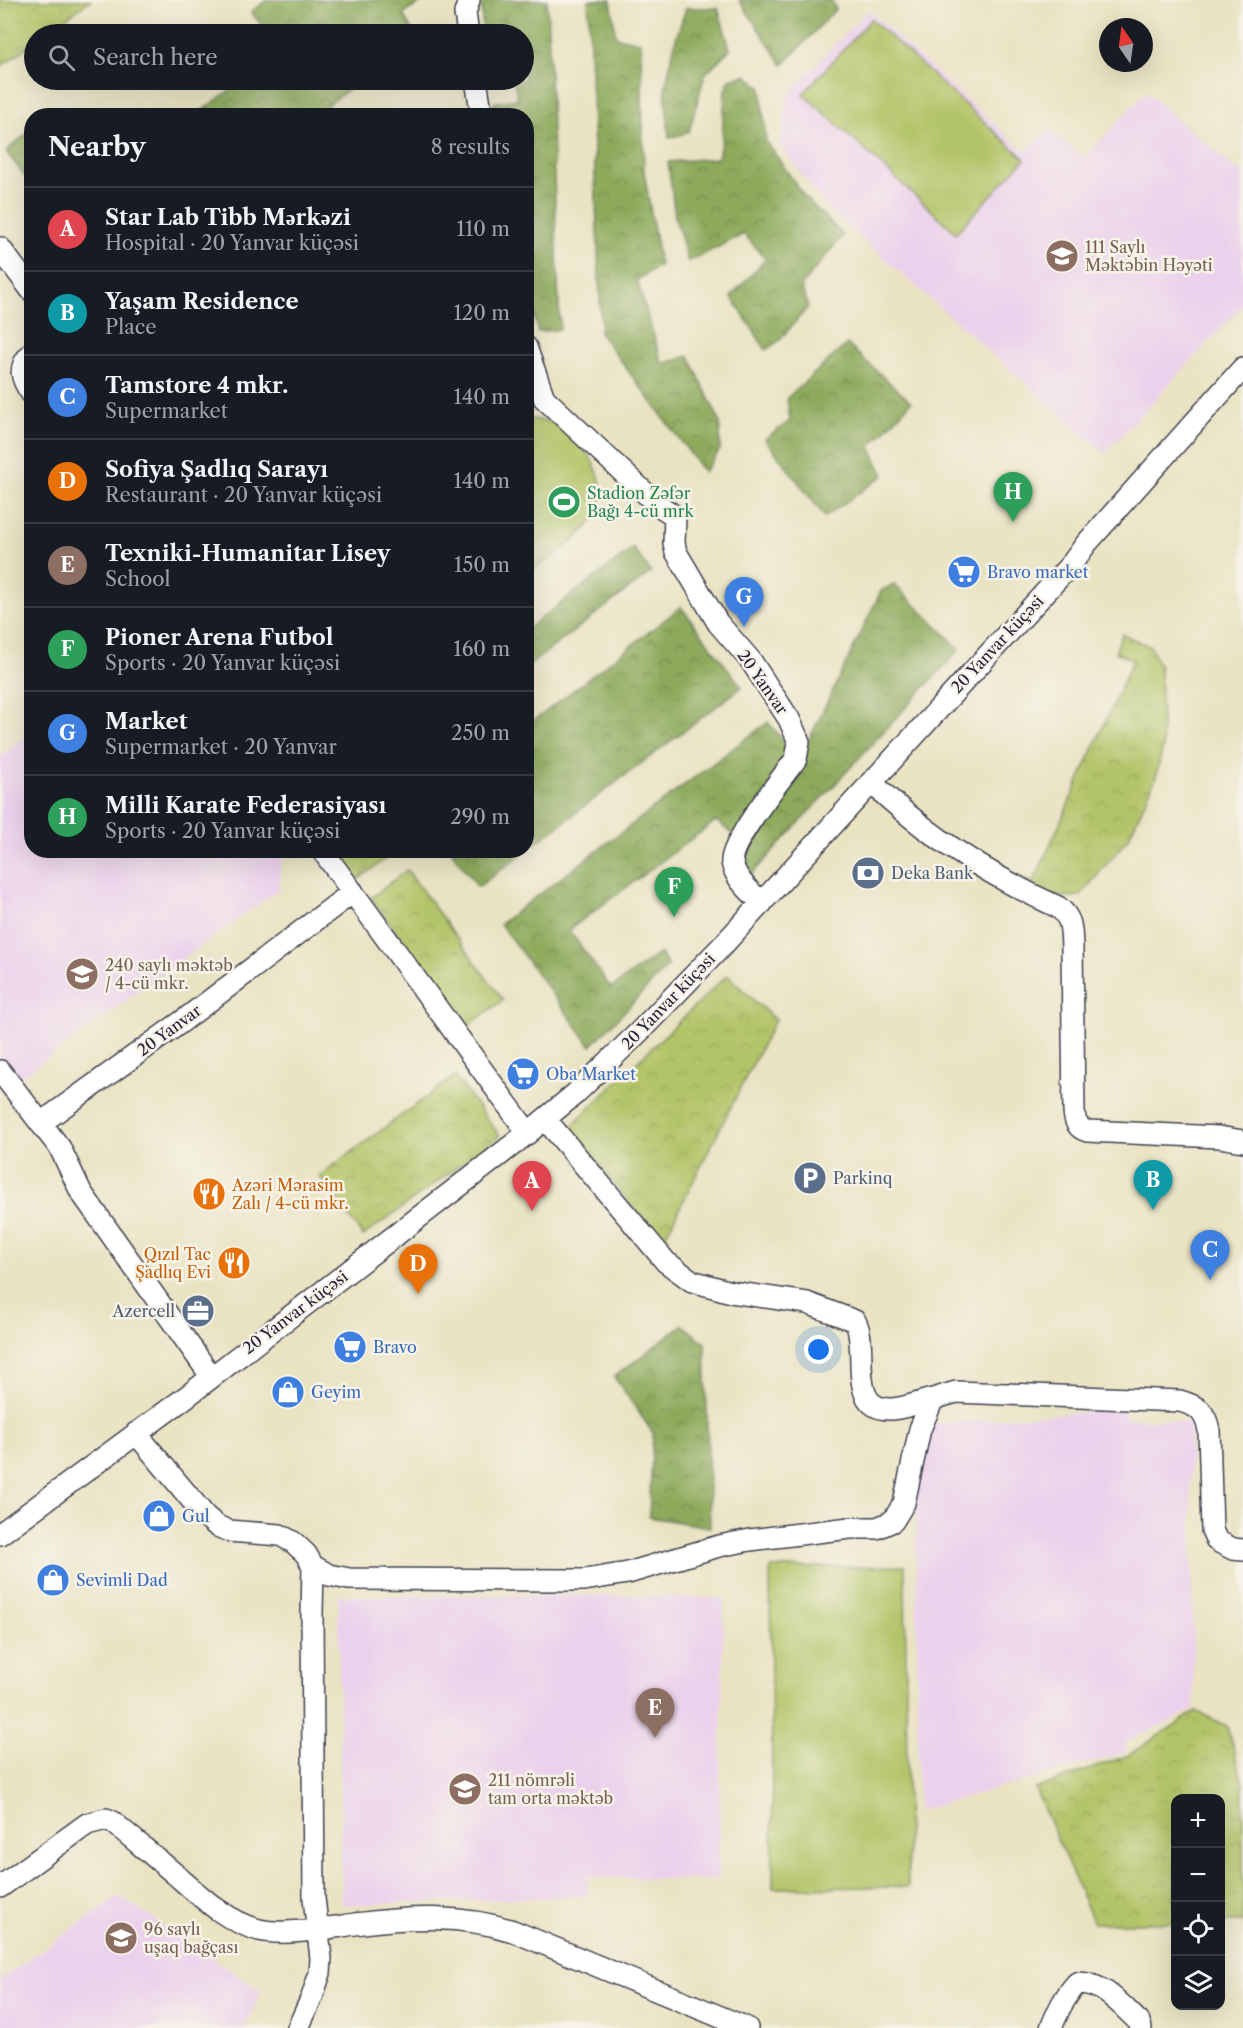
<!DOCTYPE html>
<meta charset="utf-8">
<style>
:root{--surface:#171b24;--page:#20242c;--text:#f1f3f6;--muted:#9ea1a6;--line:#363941;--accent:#2563eb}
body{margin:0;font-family:"Libre Caslon Text",serif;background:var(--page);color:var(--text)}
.controls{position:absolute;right:18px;bottom:18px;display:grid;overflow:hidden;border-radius:12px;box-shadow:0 6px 24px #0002}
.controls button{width:54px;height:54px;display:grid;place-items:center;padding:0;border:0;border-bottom:2px solid var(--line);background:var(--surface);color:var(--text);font:30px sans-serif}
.compass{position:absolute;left:1099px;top:18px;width:54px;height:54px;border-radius:50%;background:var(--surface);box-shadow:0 6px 24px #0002;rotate:347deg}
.you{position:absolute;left:819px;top:1350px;width:21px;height:21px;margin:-15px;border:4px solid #fff;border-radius:50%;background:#1a73e8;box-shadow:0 0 0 9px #1a73e833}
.badge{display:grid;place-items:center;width:39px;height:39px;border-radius:50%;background:var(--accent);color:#fff;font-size:20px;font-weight:700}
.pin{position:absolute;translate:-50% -50px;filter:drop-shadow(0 2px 3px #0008)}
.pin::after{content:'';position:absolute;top:32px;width:21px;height:18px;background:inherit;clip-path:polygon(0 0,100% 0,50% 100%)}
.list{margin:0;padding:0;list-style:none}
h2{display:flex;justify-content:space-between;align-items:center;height:78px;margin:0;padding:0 24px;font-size:26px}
h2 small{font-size:20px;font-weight:400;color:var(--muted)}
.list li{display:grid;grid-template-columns:39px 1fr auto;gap:18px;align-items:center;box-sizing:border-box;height:84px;padding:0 24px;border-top:2px solid var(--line)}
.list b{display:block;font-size:22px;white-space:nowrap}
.list p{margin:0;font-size:20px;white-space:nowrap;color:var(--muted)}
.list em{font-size:20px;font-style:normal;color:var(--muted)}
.icon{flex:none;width:33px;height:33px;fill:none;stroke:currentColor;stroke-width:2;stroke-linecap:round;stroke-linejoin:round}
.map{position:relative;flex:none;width:1243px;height:2028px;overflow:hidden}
.search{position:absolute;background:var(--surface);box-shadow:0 6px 24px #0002;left:24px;top:24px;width:510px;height:66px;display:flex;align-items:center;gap:15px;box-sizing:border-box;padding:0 21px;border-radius:33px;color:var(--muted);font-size:22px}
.panel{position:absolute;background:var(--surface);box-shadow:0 6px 24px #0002;left:24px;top:108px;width:510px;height:750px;border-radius:24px}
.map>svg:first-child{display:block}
</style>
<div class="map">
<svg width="1243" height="2028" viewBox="0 0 1243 2028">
<defs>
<pattern id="forest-crowns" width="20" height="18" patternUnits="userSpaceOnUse" patternTransform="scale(1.5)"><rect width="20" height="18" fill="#8daa5c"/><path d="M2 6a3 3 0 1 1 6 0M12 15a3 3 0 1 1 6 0" fill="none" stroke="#738a4d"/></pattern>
<pattern id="park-crowns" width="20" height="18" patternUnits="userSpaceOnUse" patternTransform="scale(1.5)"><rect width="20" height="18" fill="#b2c468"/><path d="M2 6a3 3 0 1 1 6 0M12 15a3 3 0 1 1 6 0" fill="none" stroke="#99a85b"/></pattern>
</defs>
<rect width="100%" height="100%" fill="#f7f3e8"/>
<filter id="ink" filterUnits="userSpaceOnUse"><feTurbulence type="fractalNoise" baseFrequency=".0167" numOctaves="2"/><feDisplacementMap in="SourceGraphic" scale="12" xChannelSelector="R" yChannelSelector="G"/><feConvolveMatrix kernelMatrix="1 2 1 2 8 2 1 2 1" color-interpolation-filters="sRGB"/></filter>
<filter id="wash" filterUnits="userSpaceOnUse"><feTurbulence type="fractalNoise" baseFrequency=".008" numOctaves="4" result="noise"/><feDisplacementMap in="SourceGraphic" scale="24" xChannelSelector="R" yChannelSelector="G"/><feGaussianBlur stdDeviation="1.35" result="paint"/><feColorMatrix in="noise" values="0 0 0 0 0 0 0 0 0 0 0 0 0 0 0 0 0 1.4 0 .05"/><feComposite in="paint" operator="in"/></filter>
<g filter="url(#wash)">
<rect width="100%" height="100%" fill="#e9e3c2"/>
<!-- built -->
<path fill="#ebd1ec" d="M 868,10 L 1025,152 L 1049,129 L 1084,158 L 1146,92 L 1243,175 L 1243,305 L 1105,453 L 826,207 L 780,145 L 787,101 L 791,91 Z
M 31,732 L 32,850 L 282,851 L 279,889 L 17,1080 L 0,1058 L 0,757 Z
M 1123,1409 L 1126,1418 L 1190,1422 L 1194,1709 L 1125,1743 L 1127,1752 L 918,1811 L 916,1477 L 931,1424 Z
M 593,1595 L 724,1598 L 718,1880 L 588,1877 L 588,1896 L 342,1905 L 338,1596 Z
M 119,1896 L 261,1991 L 245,2028 L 0,2028 L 0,1980 Z"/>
<!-- grass -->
<path fill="#b2c468" stroke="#6a7352" stroke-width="1.5" d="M 871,19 L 1025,159 L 956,233 L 803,94 Z
M 533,419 C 560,422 571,429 586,451 C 630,515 571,541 527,575 L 526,420 Z
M 905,1566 L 908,1887 L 773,1888 L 770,1568 Z"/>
<!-- forest -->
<path fill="url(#forest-crowns)" stroke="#58664c" stroke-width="1.5" d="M 267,0 L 425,0 L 403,14 L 414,34 L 268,34 L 251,12 Z
M 488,0 L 547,0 L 560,329 L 538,332 L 526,286 L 526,116 L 494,115 L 493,103 L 517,99 L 514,80 L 524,80 L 524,34 L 483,34 L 481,5 Z
M 588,0 L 611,0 L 616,37 L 641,42 L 644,172 L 660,265 L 637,280 L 662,364 L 689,356 L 720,422 L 720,450 L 704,472 L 599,332 L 601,327 Z
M 739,0 L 831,0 L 836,9 L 783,65 Z
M 686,8 L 718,8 L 730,49 L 705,74 L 689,132 L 669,138 L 665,88 L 676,38 Z
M 746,75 L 761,87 L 766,141 L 804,196 L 843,235 L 801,286 L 808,307 L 779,341 L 766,350 L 731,296 L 766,259 L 744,234 L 688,262 L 675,217 L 668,162 L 718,158 L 722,137 L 725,90 L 730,79 Z
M 244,80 L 361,80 L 314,115 L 196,115 Z
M 31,130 L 31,185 L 6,151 Z
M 847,344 L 911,402 L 870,447 L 884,475 L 825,517 L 765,439 L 790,421 L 787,398 Z
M 633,548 L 651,572 L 527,667 L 527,629 Z
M 894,584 L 960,649 L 751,875 L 745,860 L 745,844 L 716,821 L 569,930 L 611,988 L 660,953 L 668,966 L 591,1046 L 500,924 L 768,722 L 793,753 L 804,750 L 881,591 Z
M 681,607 L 742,687 L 527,850 L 527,726 Z
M 451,851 L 526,851 L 478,887 Z
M 683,1325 L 705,1343 L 710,1527 L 649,1517 L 653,1433 L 614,1377 Z"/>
<!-- park -->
<path fill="url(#park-crowns)" stroke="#6a7352" stroke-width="1.5" d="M 0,0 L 91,0 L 44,34 L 34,34 L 34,42 L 0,67 Z
M 1122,634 L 1151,647 L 1160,667 L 1163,747 L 1155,780 L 1129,837 L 1080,896 L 1054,898 L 1002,869 L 1033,883 L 1133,660 L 1115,652 Z
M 333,851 L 396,851 L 356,881 Z
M 407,870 L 503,1000 L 465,1028 L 371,898 Z
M 727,975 L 775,1020 L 662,1243 L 569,1128 Z
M 455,1076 L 500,1136 L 363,1236 L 319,1176 Z
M 1196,1711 L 1227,1726 L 1243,1783 L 1243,1922 L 1221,1922 L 1220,1798 L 1176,1798 L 1175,1923 L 1094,1923 L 1035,1789 L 1129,1755 Z"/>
</g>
<g filter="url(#ink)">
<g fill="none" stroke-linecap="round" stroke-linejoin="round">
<defs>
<path id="minor" d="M 468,34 L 465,13 L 469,0
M 476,80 L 482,116
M 0,248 L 32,291
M 526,347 L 544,398 L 658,505 L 675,516 L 674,543 L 676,552 L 718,623 L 751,661 L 789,719 L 799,742 L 796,759 C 783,776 729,844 732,862 C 735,879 750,891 762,903
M 32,353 C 17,367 21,379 32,394
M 871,782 C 927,836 987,875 1058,907 C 1073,919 1071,930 1072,948 L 1074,1112 C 1075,1121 1077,1128 1087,1131 L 1219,1137 L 1243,1141
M 322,850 L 528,1133
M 0,1071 L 60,1148 L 81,1192 L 211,1376
M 546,1120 L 666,1262 L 692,1281 L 731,1292 L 807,1303 L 855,1321 C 870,1346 845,1411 892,1409 C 905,1408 920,1402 933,1399
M 41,1123 L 184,1020 L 353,892
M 136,1433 L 205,1516 L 217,1526 L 229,1531 L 280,1535 L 293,1542 L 306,1554 L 313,1566 L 329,1575 L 349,1579 L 584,1580 L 628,1573 L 719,1546 L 750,1540 L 850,1528 L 877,1528 L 893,1521 L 904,1503 L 920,1429 L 933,1399 L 956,1392 L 1180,1401 C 1198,1406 1205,1411 1209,1430 L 1212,1530 L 1217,1541 L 1233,1549 L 1243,1550
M 0,1534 L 186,1397 L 528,1133 L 575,1094 L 640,1031 L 723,945 L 1073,562 L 1086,544 L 1243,368
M 0,1887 L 87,1824 L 106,1819 L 113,1822 C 134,1840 155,1857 176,1875 C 201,1897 226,1921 259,1930 C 285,1936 328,1928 355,1924 C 408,1917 461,1914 513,1931 L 747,2028
M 298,2028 L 312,1997 L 320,1973 L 321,1958 L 314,1898 L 312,1613 L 313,1566
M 1051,2028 C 1058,2011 1064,1997 1077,1983 C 1103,1982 1121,2005 1139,2022 L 1141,2028"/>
</defs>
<!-- minor casing -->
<use href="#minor" stroke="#403f4f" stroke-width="24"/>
<!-- minor -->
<use href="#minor" stroke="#fff" stroke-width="21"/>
</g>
</g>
<!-- icons -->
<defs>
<symbol id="school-disc" viewBox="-11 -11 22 22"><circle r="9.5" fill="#8d6e63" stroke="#f7f3e8"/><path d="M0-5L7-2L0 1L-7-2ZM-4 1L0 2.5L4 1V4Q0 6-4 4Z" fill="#fff"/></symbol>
<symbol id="stadium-disc" viewBox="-11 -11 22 22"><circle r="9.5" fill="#2e9e5b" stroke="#f7f3e8"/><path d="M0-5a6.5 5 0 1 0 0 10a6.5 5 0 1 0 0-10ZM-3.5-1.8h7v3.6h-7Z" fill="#fff"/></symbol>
<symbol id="supermarket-disc" viewBox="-11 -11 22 22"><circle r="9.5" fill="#3f7fe0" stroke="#f7f3e8"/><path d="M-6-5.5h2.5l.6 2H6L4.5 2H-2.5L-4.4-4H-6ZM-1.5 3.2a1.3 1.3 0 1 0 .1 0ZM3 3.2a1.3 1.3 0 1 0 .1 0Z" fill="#fff"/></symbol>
<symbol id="bank-disc" viewBox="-11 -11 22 22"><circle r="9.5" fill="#5c6f8a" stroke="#f7f3e8"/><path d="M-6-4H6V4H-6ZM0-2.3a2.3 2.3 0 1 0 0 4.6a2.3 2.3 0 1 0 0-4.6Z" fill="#fff"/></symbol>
<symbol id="parking-disc" viewBox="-11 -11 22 22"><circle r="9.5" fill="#5c6f8a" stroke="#f7f3e8"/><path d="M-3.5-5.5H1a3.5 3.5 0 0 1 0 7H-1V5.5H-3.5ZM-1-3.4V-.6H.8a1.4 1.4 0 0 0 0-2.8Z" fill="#fff"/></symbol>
<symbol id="restaurant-disc" viewBox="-11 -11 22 22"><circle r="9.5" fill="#e8710a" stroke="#f7f3e8"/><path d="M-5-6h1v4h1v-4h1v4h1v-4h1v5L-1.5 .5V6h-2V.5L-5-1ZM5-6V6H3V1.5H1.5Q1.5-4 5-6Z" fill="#fff"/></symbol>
<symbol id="office-disc" viewBox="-11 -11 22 22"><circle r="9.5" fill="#5c6f8a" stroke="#f7f3e8"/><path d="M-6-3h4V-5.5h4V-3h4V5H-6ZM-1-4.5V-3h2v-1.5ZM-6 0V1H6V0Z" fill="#fff"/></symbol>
<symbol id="shop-disc" viewBox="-11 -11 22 22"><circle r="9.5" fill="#3f7fe0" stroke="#f7f3e8"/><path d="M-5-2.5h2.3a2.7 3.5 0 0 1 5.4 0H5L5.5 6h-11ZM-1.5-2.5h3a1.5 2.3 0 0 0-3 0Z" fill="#fff"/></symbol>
</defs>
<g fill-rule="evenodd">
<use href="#school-disc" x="1043" y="237" width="38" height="38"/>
<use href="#stadium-disc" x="545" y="483" width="38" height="38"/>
<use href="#supermarket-disc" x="945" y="553" width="38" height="38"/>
<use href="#bank-disc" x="849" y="854" width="38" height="38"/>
<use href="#school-disc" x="63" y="955" width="38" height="38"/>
<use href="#supermarket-disc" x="504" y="1055" width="38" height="38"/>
<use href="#parking-disc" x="791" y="1159" width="38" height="38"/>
<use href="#restaurant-disc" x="190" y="1175" width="38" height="38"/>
<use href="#restaurant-disc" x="215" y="1244" width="38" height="38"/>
<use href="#office-disc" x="179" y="1292" width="38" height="38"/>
<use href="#supermarket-disc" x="331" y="1328" width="38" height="38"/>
<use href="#shop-disc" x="269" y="1373" width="38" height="38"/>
<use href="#shop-disc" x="140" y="1497" width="38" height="38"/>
<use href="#shop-disc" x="34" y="1561" width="38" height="38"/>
<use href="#school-disc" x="446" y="1770" width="38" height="38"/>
<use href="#school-disc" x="102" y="1919" width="38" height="38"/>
</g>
<g text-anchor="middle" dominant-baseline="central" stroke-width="5" stroke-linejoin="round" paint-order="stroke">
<!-- education labels -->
<g font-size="16" fill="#785e54" stroke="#f7f3e8" text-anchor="start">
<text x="1085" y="247">111 Saylı<tspan x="1085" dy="18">Məktəbin Həyəti</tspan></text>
<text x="105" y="965">240 saylı məktəb<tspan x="105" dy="18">/ 4-cü mkr.</tspan></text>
<text x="488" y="1780">211 nömrəli<tspan x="488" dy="18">tam orta məktəb</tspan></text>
<text x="144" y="1929">96 saylı<tspan x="144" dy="18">uşaq bağçası</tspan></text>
</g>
<!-- leisure labels -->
<g font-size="16" fill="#27864d" stroke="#f7f3e8" text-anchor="start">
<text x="587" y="493">Stadion Zəfər<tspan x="587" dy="18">Bağı 4-cü mrk</tspan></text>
</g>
<!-- shop labels -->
<g font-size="16" fill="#366cbe" stroke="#f7f3e8" text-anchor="start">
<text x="987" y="572">Bravo market</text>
<text x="546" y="1074">Oba Market</text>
<text x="373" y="1347">Bravo</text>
<text x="311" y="1392">Geyim</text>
<text x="182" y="1516">Gul</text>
<text x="76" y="1580">Sevimli Dad</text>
</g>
<!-- street labels -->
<g font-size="16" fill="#22223b" stroke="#f7f3e8">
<text transform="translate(997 644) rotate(-47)">20 Yanvar küçəsi</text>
<text transform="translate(763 682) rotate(55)">20 Yanvar</text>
<text transform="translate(668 1001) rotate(-46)">20 Yanvar küçəsi</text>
<text transform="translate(169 1030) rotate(-36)">20 Yanvar</text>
<text transform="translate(295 1312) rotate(-37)">20 Yanvar küçəsi</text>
</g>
<!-- service labels -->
<g font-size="16" fill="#4e5e75" stroke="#f7f3e8" text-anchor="start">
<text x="891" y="873">Deka Bank</text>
<text x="833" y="1178">Parkinq</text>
<text x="175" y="1311" text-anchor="end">Azercell</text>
</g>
<!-- food labels -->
<g font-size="16" fill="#c56008" stroke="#f7f3e8" text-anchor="start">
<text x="232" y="1185">Azəri Mərasim<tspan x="232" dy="18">Zalı / 4-cü mkr.</tspan></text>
<text x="211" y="1254" text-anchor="end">Qızıl Tac<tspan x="211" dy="18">Şadlıq Evi</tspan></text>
</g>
</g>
</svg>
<div class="controls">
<button>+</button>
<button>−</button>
<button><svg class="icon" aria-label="locate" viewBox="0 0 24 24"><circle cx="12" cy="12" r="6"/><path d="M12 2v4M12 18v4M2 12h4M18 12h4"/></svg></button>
<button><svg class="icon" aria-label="layers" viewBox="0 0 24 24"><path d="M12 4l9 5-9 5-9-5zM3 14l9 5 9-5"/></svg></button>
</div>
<svg class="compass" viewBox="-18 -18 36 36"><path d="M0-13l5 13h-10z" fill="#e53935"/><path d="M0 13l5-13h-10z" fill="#9ea1a6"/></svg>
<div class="you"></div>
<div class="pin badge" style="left:532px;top:1211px;background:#e0444e">A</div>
<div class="pin badge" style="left:1153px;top:1210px;background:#0f9aa8">B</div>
<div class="pin badge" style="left:1210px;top:1280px;background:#3f7fe0">C</div>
<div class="pin badge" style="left:418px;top:1294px;background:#e8710a">D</div>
<div class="pin badge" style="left:655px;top:1738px;background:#8d6e63">E</div>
<div class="pin badge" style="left:674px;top:917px;background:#2e9e5b">F</div>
<div class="pin badge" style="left:744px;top:627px;background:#3f7fe0">G</div>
<div class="pin badge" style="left:1013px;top:522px;background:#2e9e5b">H</div>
<div class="search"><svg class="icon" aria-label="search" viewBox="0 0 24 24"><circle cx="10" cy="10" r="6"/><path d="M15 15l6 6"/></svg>Search here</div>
<section class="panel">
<h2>Nearby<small>8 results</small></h2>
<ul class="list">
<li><span class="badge" style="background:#e0444e">A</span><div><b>Star Lab Tibb Mәrkәzi</b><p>Hospital · 20 Yanvar küçəsi</p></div><em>110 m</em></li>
<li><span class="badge" style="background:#0f9aa8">B</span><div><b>Yaşam Residence</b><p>Place</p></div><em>120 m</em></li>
<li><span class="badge" style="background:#3f7fe0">C</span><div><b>Tamstore 4 mkr.</b><p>Supermarket</p></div><em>140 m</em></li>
<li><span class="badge" style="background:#e8710a">D</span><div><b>Sofiya Şadlıq Sarayı</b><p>Restaurant · 20 Yanvar küçəsi</p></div><em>140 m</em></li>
<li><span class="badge" style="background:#8d6e63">E</span><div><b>Texniki-Humanitar Lisey</b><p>School</p></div><em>150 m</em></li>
<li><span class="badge" style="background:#2e9e5b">F</span><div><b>Pioner Arena Futbol</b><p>Sports · 20 Yanvar küçəsi</p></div><em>160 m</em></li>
<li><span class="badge" style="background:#3f7fe0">G</span><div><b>Market</b><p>Supermarket · 20 Yanvar</p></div><em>250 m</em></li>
<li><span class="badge" style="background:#2e9e5b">H</span><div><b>Milli Karate Federasiyası</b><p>Sports · 20 Yanvar küçəsi</p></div><em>290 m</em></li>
</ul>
</section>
</div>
